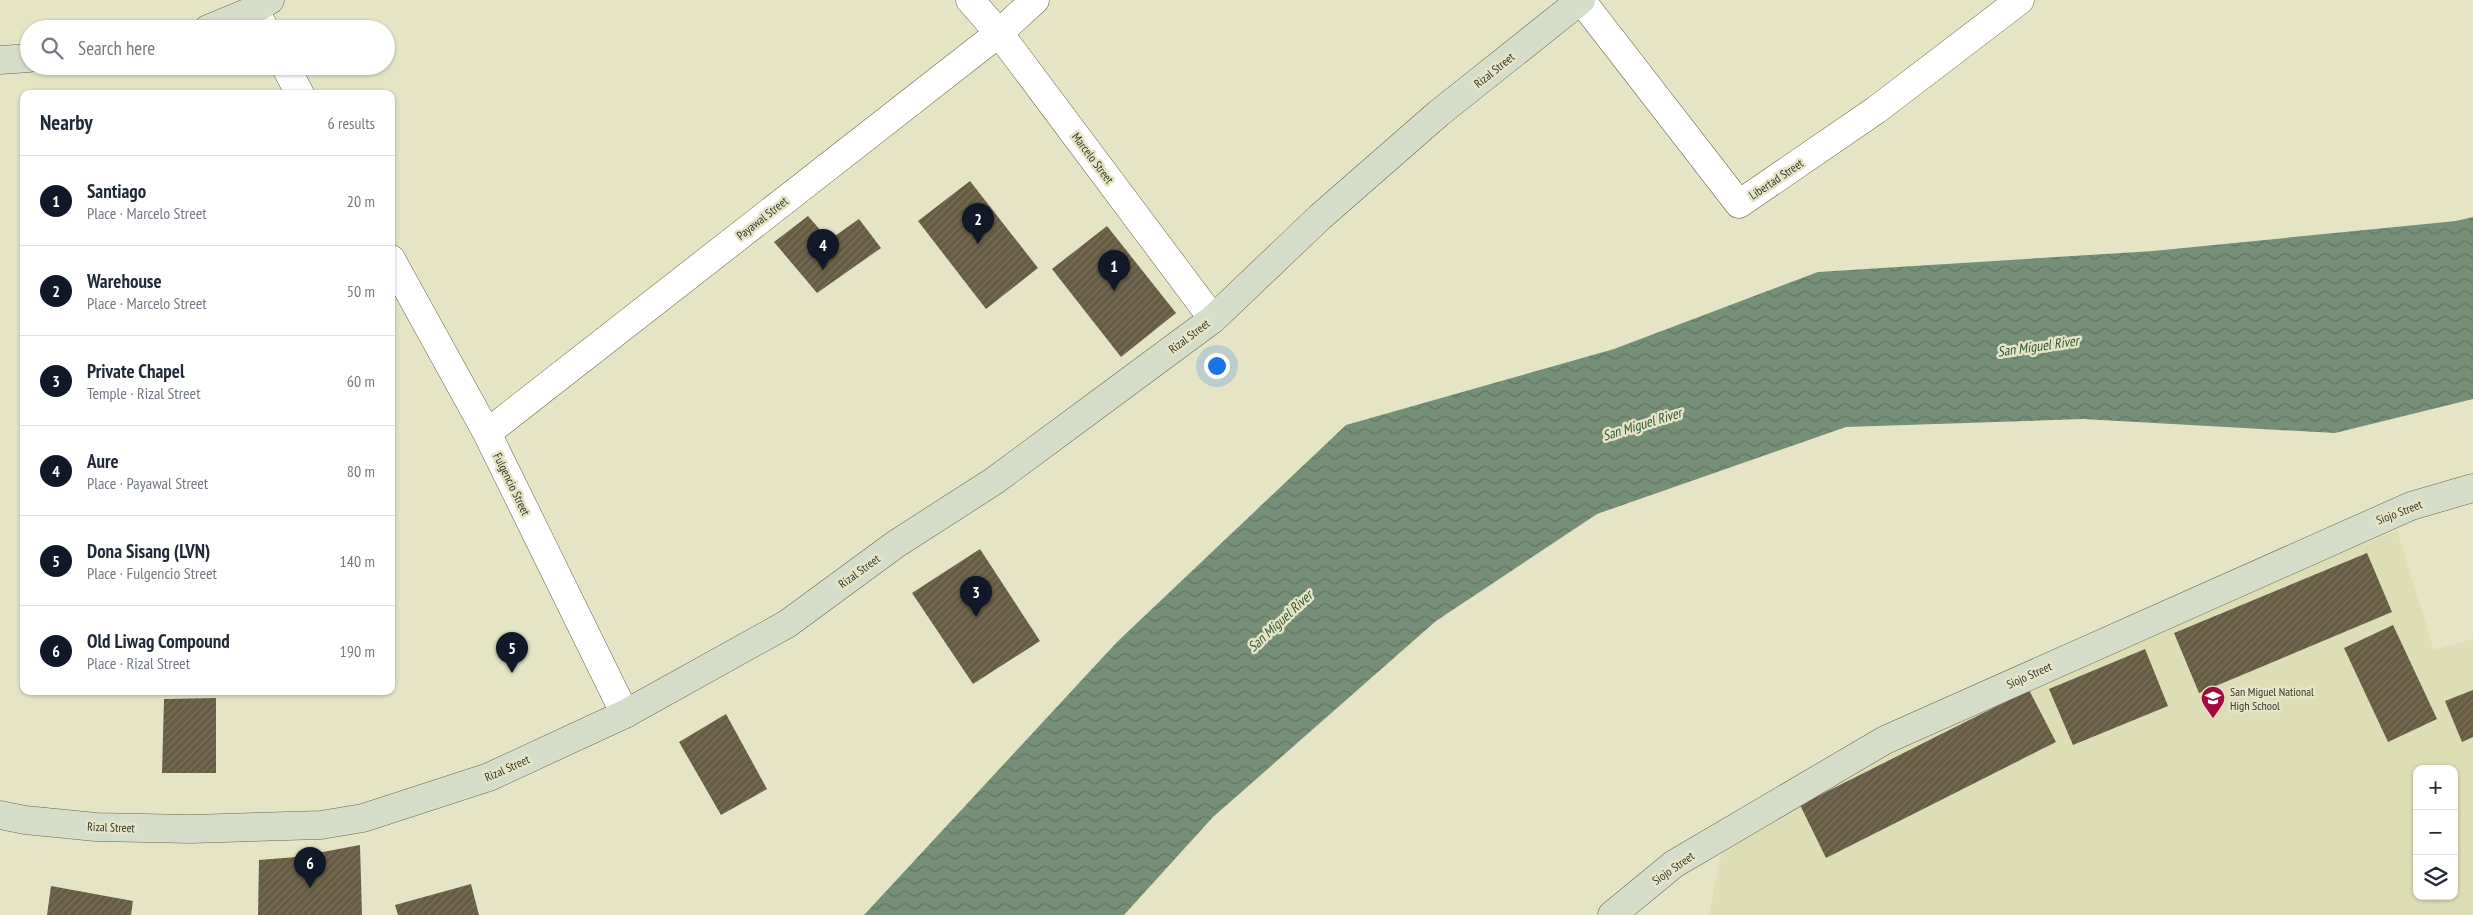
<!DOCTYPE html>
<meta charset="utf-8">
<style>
:root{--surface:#fff;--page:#f6f6f7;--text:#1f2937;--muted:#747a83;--line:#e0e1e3;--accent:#111827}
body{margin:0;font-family:"PT Sans Narrow",sans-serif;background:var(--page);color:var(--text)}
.controls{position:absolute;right:15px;bottom:15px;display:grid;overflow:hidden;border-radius:10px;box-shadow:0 1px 4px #0004}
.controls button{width:45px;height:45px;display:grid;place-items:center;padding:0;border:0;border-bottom:1px solid var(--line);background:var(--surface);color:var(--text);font:25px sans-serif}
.you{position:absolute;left:1216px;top:365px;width:18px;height:18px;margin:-12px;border:4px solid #fff;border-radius:50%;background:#1a73e8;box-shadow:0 0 0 8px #1a73e833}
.badge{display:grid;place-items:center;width:32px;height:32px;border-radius:50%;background:var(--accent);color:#fff;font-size:16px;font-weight:700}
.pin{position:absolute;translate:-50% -41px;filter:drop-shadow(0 1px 2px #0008)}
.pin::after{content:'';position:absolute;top:26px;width:18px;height:15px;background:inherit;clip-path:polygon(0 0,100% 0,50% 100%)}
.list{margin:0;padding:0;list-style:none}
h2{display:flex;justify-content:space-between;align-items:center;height:65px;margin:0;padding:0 20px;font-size:21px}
h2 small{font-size:16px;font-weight:400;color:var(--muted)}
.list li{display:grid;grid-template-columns:32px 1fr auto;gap:15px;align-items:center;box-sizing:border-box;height:90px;padding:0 20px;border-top:1px solid var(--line)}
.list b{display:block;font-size:19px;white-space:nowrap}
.list p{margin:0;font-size:16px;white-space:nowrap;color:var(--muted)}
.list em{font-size:16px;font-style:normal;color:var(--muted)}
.icon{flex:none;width:28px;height:28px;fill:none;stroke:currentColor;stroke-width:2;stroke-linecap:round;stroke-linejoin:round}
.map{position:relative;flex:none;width:2473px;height:915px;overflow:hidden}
.search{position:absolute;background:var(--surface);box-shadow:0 1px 4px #0004;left:20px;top:20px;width:375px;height:55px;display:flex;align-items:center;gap:12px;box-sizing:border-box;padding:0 18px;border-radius:28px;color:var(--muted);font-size:19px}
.panel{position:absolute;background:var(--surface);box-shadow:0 1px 4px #0004;left:20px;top:90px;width:375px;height:605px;border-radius:10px}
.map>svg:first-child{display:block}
</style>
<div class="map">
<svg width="2473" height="915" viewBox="0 0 2473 915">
<defs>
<pattern id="water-waves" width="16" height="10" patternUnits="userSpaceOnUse" patternTransform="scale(1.25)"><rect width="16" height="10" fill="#768f77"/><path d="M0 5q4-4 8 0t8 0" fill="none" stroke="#627662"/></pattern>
<pattern id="building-hatch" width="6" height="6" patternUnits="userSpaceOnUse" patternTransform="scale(1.25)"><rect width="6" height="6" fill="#675c43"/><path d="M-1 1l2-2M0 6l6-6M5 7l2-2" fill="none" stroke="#79715c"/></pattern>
</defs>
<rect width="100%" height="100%" fill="#e5e5c6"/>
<!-- built -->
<path fill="#ddddb6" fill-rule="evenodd" d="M 2397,530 L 2434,650 L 2473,639 L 2473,915 L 1709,915 L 1722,849 L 1863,761 L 2043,677 ZM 2417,769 L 2454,769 L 2454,896 L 2417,896 Z"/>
<!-- water -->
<path fill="url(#water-waves)" d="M 2473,217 L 2473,399 L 2335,433 L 2083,419 L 1846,427 L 1597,514 L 1436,621 L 1213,817 L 1124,915 L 864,915 L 1117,642 L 1346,425 L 1614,349 L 1818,272 L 2153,251 L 2456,221 Z"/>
<!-- building -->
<path fill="url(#building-hatch)" d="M 970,181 L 1038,268 L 986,309 L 918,221 Z
M 808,216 L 829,240 L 859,219 L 881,248 L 817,293 L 774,242 Z
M 1107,226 L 1176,313 L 1121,357 L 1052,269 Z
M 980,549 L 1040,641 L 973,684 L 912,593 Z
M 2367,553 L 2392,612 L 2199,693 L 2174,633 Z
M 2393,625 L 2437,719 L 2388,742 L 2344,648 Z
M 2145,649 L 2168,706 L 2073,745 L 2049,689 Z
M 2029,690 L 2056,742 L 1826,858 L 1800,805 Z
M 2473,690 L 2473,737 L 2462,742 L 2445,701 Z
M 216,698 L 216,773 L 162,773 L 164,699 Z
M 726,714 L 767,789 L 721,815 L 679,742 Z
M 360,845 L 362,915 L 258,915 L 259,860 L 296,857 Z
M 471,884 L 479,915 L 398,915 L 395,905 Z
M 51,886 L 133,901 L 131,915 L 47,915 Z"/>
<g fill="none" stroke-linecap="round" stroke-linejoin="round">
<defs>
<path id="street" d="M 970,0 L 999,33 L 1213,319
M 1581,0 L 1739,204 L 1876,110 L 2020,0
M 254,10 L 265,29
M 285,66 L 300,94
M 391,259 L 487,433 L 625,714
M 487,433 L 999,33 L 1035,0"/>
<path id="secondary" d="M 208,29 L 254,10 L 270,0
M 0,60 L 29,58
M 0,815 L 25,820 L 96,827 L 191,829 L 321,825 L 363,818 L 489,777 L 625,714 L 787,624 L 896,544 L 994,481 L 1086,413 L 1213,319 L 1320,217 L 1439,113 L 1581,0
M 1612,915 L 1674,864 L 1885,740 L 2411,506 L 2473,488"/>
</defs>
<!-- street casing -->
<use href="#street" stroke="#69684d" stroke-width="29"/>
<!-- secondary casing -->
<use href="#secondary" stroke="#69684d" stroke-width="29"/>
<!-- street -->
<use href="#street" stroke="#fff" stroke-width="28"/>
<!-- secondary -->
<use href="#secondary" stroke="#d6deca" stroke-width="28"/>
</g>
<!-- icons -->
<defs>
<symbol id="school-pin" viewBox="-11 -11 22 30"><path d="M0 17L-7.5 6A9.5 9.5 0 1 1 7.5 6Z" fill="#a40a41" stroke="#e5e5c6"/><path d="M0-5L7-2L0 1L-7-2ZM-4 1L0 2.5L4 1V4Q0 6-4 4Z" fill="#fff"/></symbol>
</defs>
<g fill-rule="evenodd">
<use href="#school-pin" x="2199" y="684" width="28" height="38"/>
</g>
<g text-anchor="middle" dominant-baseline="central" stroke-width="5" stroke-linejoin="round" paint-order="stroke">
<!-- street labels -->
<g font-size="12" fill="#37372b" stroke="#e5e5c6">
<text transform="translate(1494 70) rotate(-39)">Rizal Street</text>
<text transform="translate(1093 158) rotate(53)">Marcelo Street</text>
<text transform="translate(1776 179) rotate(-34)">Libertad Street</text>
<text transform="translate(762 218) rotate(-38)">Payawal Street</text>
<text transform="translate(1189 336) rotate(-37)">Rizal Street</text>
<text transform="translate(512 484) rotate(64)">Fulgencio Street</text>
<text transform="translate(2399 512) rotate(-21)">Siojo Street</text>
<text transform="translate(859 571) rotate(-36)">Rizal Street</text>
<text transform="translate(2029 675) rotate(-24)">Siojo Street</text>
<text transform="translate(507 768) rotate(-24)">Rizal Street</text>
<text transform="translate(111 827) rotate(2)">Rizal Street</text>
<text transform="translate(1673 868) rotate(-35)">Siojo Street</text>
</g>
<!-- poi labels -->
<g font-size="12" fill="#37372b" stroke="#e5e5c6" text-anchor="start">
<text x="2230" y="691">San Miguel National<tspan x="2230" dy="14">High School</tspan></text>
</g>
<!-- water labels -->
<g font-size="14" font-style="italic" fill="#2f5732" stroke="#e5e5c6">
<text transform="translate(2038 346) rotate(-8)">San Miguel River</text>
<text transform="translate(1642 424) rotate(-17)">San Miguel River</text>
<text transform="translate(1280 621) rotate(-43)">San Miguel River</text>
</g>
</g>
</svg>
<div class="controls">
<button>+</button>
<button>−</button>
<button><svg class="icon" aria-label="layers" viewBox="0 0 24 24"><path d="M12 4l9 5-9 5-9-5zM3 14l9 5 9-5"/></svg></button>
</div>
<div class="you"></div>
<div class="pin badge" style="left:1114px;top:291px">1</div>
<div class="pin badge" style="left:978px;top:244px">2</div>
<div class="pin badge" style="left:976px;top:617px">3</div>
<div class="pin badge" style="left:823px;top:270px">4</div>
<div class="pin badge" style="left:512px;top:673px">5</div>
<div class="pin badge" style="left:310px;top:888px">6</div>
<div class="search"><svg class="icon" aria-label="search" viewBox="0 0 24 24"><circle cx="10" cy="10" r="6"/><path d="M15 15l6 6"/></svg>Search here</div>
<section class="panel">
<h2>Nearby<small>6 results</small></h2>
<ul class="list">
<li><span class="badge">1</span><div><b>Santiago</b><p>Place · Marcelo Street</p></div><em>20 m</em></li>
<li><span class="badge">2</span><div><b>Warehouse</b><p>Place · Marcelo Street</p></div><em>50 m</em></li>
<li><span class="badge">3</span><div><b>Private Chapel</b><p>Temple · Rizal Street</p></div><em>60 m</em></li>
<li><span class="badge">4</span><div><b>Aure</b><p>Place · Payawal Street</p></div><em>80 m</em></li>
<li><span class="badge">5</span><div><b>Dona Sisang (LVN)</b><p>Place · Fulgencio Street</p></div><em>140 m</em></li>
<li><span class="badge">6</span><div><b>Old Liwag Compound</b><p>Place · Rizal Street</p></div><em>190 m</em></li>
</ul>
</section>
</div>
